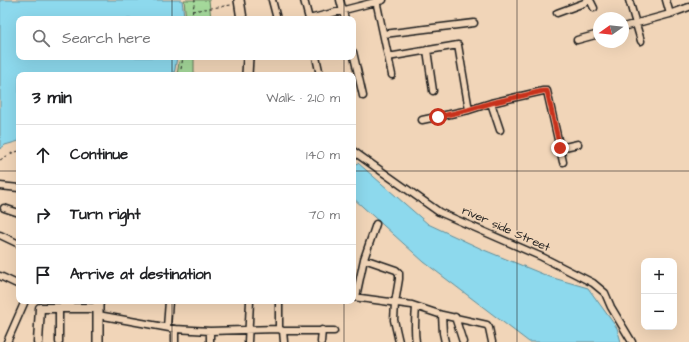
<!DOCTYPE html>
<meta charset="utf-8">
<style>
:root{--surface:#fff;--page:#f6f6f6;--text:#202124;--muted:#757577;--line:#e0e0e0}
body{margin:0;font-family:"Architects Daughter",sans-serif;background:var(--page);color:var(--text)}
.controls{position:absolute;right:12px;bottom:12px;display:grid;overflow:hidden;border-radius:8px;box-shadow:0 4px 16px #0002}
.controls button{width:36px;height:36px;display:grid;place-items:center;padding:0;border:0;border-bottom:1px solid var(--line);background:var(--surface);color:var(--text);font:20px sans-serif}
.compass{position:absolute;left:593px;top:12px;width:36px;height:36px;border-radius:50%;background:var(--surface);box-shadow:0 4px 16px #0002;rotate:255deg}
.stop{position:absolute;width:12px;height:12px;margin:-9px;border:3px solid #c8321e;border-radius:50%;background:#fff}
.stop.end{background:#c8321e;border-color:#fff;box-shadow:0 1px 4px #0008}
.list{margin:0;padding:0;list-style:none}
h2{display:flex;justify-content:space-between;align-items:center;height:52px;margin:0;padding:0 16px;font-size:17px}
h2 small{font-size:13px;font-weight:400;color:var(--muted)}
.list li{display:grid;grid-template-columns:26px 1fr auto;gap:12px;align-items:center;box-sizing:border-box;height:60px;padding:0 16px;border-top:1px solid var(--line)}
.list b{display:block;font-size:15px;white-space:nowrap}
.list em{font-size:13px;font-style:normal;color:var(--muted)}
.icon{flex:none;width:22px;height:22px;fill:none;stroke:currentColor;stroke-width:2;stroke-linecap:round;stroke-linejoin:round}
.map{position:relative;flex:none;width:689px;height:342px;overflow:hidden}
.search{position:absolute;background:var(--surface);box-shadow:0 4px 16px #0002;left:16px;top:16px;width:340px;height:44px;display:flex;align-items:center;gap:10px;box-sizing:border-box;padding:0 14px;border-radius:8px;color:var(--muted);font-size:15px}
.panel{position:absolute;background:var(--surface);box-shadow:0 4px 16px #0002;left:16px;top:72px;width:340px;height:232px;border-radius:8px}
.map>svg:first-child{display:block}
</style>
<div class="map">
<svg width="689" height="342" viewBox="0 0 689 342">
<rect width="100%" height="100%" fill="#f1d5b8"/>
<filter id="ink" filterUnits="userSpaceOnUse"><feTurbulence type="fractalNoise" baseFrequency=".025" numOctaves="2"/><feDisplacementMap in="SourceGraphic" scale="8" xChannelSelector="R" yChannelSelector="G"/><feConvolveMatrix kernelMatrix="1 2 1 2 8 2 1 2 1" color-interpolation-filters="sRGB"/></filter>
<g filter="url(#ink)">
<!-- green -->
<path fill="#a4d89a" stroke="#607a5b" d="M 184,0 L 209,0 L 211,19 L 186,19 Z
M 180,57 L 194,57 L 194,75 L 177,75 Z"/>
<!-- water -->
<path fill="#8dd9ed" stroke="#608d99" d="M 0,0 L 182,0 L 184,16 L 183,19 L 19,19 L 19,57 L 177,57 L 174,75 L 19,75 L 19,141 L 5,145 L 0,149 Z
M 358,163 L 428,224 L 484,250 L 550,277 L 588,288 L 617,328 L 621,342 L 529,342 L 424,262 L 353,198 L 353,165 Z"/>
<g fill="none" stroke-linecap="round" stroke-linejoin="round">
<defs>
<path id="minor" d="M 272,0 L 277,19
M 304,0 L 309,19 L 383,0
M 340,0 L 345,19
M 376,0 L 392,75
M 590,0 L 594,8
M 629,0 L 641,41
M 666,0 L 670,14
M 557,13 L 584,3 L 588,0
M 623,27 L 670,14 L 689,7
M 384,34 L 474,23
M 577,40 L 599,34
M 427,50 L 433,91
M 353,52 L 363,96
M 316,57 L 320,75
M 388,57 L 458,45 L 469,110
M 491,103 L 500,130
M 422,120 L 469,110 L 491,103 L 543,91 L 547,91 L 563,162
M 560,148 L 578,144
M 353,151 L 439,212 L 542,257 L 593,283 L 605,293 L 611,307 L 632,342
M 0,186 L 19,188
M 4,208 L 19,213
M 0,235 L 19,244
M 364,259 L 396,270 L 399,273 L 399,279 L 395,303 L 394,320 L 399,342
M 0,276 L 19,285
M 353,297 L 412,305 L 442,315 L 487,325 L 489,328 L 492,342
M 356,297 L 364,259 L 376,224
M 416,307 C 415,319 414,330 416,342
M 98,315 L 175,329 L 210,331 L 279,329 L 283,331 L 334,331
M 442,315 L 443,333 L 445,342
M 455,317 L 463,342
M 167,327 L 169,301
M 279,329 L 279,301
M 210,331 L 210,342
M 283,331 L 284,342
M 7,342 L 25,301
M 59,342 L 59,308
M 175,342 L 175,329
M 248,342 L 250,301
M 321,342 L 322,330"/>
<path id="tertiary" d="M 38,342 L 40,308 L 98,308"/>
<path id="secondary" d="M 239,0 L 242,19
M 247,75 L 248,57
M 98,342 L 98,303 L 100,301"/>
</defs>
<!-- minor casing -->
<use href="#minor" stroke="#1c1c1c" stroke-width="9"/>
<!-- tertiary casing -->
<use href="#tertiary" stroke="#1c1c1c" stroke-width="11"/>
<!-- secondary casing -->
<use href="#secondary" stroke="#1c1c1c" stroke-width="12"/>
<!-- path -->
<path stroke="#1c1c1c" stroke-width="1" stroke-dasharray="3 3" stroke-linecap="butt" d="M 192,11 L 231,5
M 191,19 L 195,0
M 180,75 L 183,57
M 0,160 L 12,153 L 19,151"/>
<!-- minor -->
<use href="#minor" stroke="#f1d5b8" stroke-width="6"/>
<!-- tertiary -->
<use href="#tertiary" stroke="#f1d5b8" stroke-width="8"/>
<!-- secondary -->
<use href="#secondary" stroke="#f1d5b8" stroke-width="9"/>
</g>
</g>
<g fill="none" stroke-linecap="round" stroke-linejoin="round" filter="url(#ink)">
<!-- route -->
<path stroke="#c8321e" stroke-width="5" d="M 438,117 L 468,110 L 491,103 L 543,91 L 547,91 L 560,148"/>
</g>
<!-- grid -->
<path fill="none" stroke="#1c1c1c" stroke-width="1" stroke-opacity="0.55" d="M 172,0 L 172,19M 344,0 L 344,19M 517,0 L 517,342M 172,57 L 172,75M 344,57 L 344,75M 0,171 L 19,171M 353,171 L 689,171M 172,301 L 172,342M 344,301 L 344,342"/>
<g text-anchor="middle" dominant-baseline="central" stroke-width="3" stroke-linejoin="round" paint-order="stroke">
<!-- street labels -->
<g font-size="12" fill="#1c1c1c" stroke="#f1d5b8">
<text transform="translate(506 229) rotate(24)">river side Street</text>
</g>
</g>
</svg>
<div class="controls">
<button>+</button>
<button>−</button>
</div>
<svg class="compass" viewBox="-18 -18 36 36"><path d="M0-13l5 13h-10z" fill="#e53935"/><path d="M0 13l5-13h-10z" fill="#757577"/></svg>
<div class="stop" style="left:438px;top:117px"></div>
<div class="stop end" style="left:560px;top:148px"></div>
<div class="search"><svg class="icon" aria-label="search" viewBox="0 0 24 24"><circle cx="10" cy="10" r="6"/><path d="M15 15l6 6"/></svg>Search here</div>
<section class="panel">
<h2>3 min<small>Walk · 210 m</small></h2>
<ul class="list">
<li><svg class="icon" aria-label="ahead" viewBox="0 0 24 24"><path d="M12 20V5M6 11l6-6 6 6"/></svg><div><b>Continue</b></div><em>140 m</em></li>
<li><svg class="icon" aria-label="right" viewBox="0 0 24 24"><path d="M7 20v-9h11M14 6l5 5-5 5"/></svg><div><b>Turn right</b></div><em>70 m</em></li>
<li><svg class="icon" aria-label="arrive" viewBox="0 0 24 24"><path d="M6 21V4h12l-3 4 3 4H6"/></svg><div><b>Arrive at destination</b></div></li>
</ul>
</section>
</div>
